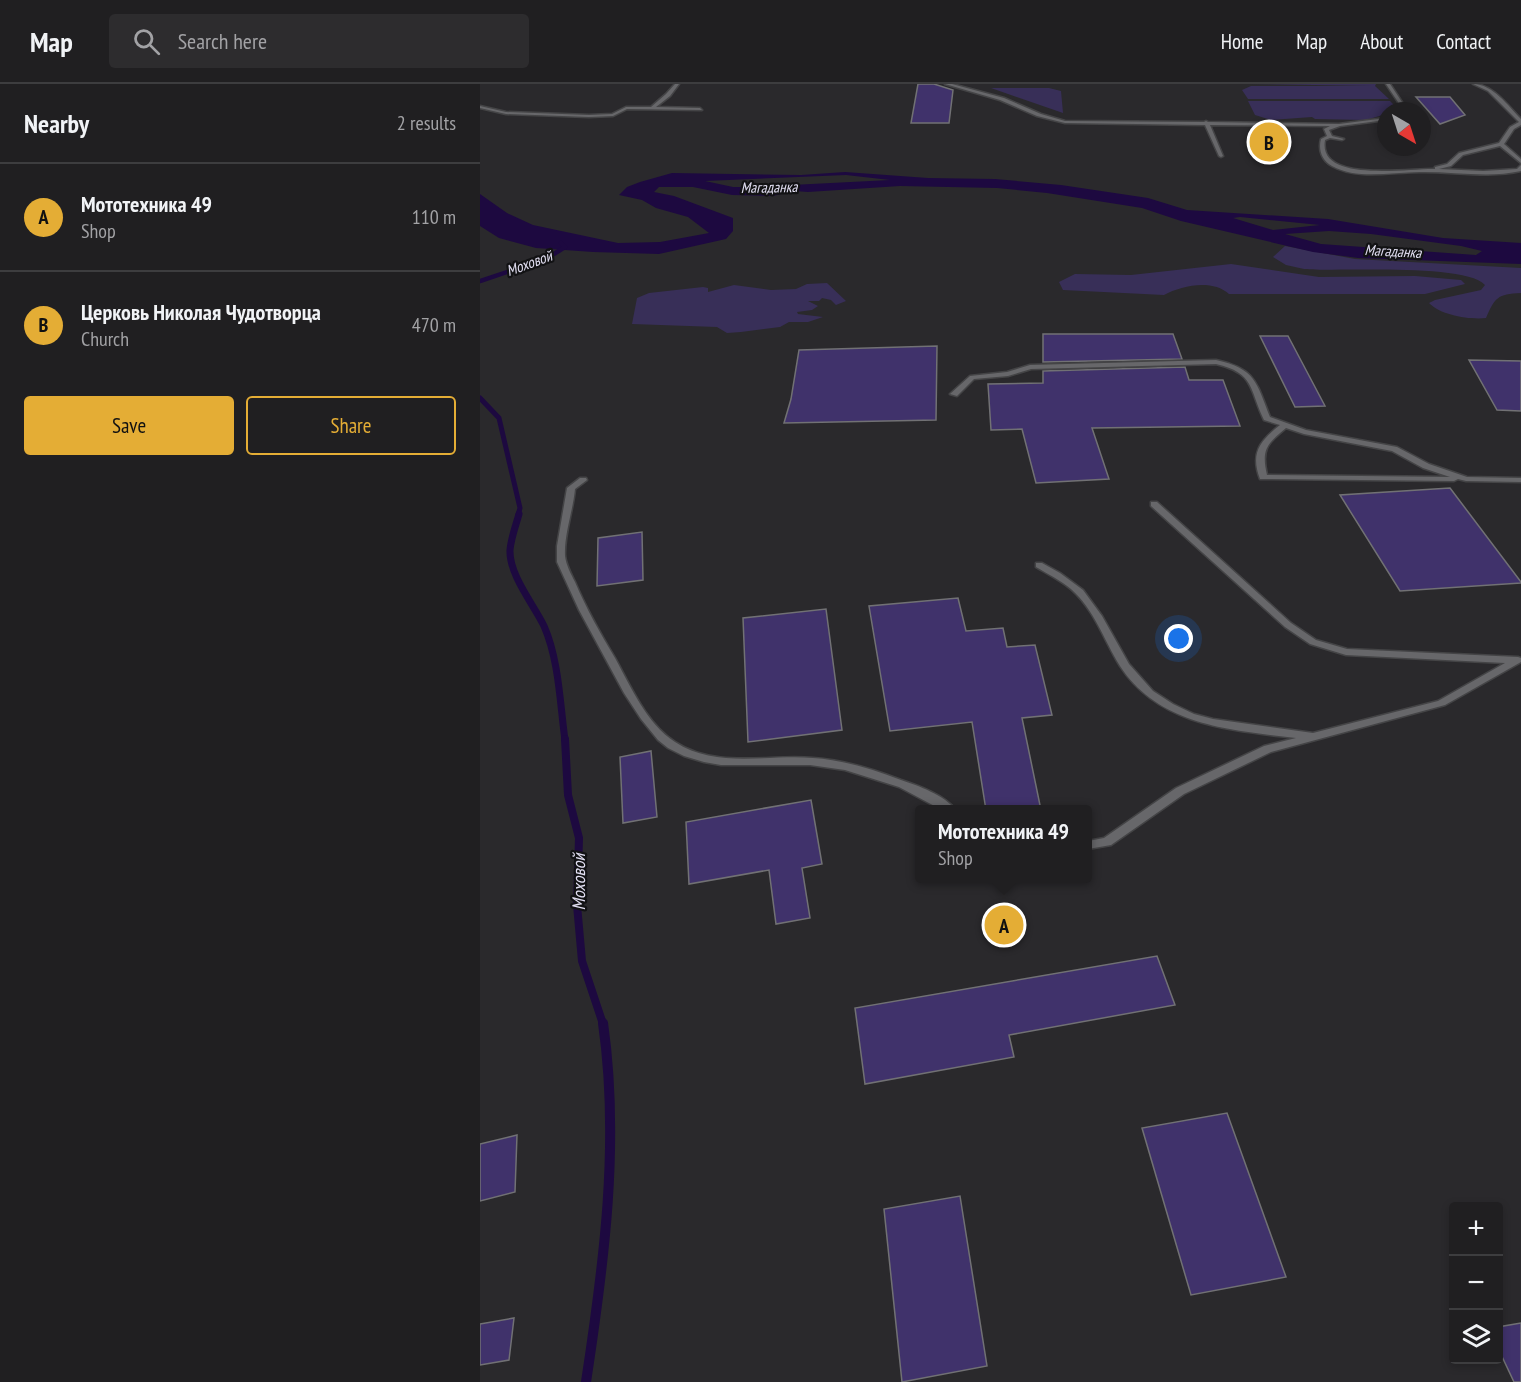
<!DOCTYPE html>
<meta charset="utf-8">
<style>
:root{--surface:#201f21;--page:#2d2c2e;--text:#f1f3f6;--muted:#a2a2a5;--line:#3d3d3f;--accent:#e4ad35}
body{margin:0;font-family:"PT Sans Narrow",sans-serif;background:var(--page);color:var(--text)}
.controls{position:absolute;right:18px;bottom:18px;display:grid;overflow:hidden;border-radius:6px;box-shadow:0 3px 9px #0003}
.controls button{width:54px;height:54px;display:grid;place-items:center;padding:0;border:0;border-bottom:2px solid var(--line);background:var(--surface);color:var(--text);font:30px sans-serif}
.compass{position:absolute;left:897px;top:18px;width:54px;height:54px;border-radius:50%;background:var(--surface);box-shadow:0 3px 9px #0003;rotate:141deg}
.you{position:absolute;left:699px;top:555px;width:21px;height:21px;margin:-15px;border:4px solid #fff;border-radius:50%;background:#1a73e8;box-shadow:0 0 0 9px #1a73e833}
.badge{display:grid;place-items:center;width:39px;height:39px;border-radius:50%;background:var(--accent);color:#111;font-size:20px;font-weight:700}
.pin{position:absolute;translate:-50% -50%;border:3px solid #fff;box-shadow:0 2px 6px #0006}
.popup{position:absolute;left:435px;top:721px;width:177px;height:78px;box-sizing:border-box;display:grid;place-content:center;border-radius:6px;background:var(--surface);filter:drop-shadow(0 2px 4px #0005);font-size:20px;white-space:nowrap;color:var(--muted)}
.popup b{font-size:22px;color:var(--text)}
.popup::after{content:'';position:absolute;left:50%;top:100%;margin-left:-12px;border:12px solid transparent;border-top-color:var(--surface)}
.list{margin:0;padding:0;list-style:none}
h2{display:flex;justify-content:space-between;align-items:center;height:78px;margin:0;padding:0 24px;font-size:26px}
h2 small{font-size:20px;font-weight:400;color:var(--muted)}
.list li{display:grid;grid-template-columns:39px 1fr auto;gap:18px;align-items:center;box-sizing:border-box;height:108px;padding:0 24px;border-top:2px solid var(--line)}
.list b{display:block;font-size:22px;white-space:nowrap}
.list p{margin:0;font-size:20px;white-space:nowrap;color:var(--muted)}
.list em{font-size:20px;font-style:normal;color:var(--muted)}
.actions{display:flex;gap:12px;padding:18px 24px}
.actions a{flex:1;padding:14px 0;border:2px solid var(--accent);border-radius:6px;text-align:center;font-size:21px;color:var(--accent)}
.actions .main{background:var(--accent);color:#111}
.icon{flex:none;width:33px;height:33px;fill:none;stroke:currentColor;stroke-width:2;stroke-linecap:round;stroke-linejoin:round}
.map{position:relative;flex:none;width:1041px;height:1298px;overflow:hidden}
header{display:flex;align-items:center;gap:36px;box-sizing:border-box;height:84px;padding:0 30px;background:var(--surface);border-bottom:2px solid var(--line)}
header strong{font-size:28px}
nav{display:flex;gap:33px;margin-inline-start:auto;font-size:21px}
.search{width:420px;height:54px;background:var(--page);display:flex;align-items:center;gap:15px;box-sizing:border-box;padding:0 21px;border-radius:6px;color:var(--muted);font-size:22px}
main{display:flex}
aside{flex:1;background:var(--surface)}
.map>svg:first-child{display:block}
</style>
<header>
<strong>Map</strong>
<div class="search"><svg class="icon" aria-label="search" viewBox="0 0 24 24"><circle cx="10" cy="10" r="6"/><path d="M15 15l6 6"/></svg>Search here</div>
<nav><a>Home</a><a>Map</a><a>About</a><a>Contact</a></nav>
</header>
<main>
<aside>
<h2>Nearby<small>2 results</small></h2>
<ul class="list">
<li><span class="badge">A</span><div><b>Мототехника 49</b><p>Shop</p></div><em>110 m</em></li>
<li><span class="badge">B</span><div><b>Церковь Николая Чудотворца</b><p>Church</p></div><em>470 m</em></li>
</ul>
<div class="actions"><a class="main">Save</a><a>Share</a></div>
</aside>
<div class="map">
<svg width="1041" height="1298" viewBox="0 0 1041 1298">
<rect width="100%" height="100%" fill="#2a292c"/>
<!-- green -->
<path fill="#382f58" d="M 770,0 L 896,0 L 895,2 L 909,15 L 768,15 L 762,6 L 771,2 L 891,2 Z
M 511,4 L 569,4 L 581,7 L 583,29 Z
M 768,17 L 910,17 L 919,26 L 906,27 L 906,30 L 886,36 L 835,35 L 832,33 L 791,36 L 775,31 Z
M 805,162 L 875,175 L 1041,184 L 1041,209 C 1017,210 1015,214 1006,234 C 990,236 960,231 949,219 L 955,216 L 1001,206 L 1005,201 C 985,179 859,188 824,185 L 806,181 L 793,173 Z
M 751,180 L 839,193 L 935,192 L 981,196 L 985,200 L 945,210 L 749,210 C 733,195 702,201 684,211 L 583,206 L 579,198 L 595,190 L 651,191 Z
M 347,199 L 366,217 L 356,221 L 351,216 L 342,214 L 339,217 L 328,217 L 338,222 L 332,226 L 317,228 L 318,230 L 343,233 L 328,238 L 309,238 L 300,243 L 261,248 L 247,249 L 237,243 L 152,240 L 157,214 L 169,209 L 223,203 L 228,204 L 228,208 L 254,201 L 291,206 L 316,205 L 327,200 Z"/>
<!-- water -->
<path fill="#1d0940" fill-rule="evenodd" d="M 365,88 L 448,94 L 515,95 L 581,101 L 668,114 L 707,126 L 848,135 L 963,154 L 1041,159 L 1041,180 L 878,174 L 833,168 L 701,137 L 662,124 L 567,109 L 517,104 L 420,102 L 328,108 L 314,107 L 293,112 L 252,111 L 213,103 L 179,103 L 174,108 L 194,112 L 253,134 L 253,147 L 246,155 L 179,170 L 113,168 L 56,164 L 19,154 L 0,142 L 0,110 L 27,129 L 53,141 L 138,159 L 180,158 L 229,149 L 208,133 L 176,124 L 162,116 L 139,111 L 147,103 L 160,98 L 192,89 L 321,91 ZM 366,91 L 410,96 L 270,103 L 253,103 L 225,97 ZM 760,133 L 840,141 L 793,146 L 753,134 ZM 849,147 L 891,150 L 981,162 L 1002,167 L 996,171 L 841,160 L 805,150 Z"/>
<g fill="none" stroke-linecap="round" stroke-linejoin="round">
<!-- stream-far4 -->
<path stroke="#1d0940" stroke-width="4.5" d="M 0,197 L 66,175 L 85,163 L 81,159"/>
<!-- stream-far3 -->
<path stroke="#1d0940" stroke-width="5" d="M 0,314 L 19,334 L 40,424 L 38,431"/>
<!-- stream-far2 -->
<path stroke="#1d0940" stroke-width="7" d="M 39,430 C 36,441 31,454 30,466 C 29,491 54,521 64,542 C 79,576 80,620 85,656"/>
<!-- stream-far1 -->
<path stroke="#1d0940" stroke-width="8" d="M 85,655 L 88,711 L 99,754 L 97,821 L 102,877 L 123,940"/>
<!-- stream -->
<path stroke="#1d0940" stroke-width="10" d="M 106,1298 C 124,1180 140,1058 123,939"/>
</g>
<!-- building -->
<path fill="#40326b" stroke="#717174" stroke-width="1.5" d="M 438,0 L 454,0 L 473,6 L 469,39 L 431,39 Z
M 936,13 L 970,13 L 985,31 L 960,40 Z
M 563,250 L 693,250 L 702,275 L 563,278 Z
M 780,252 L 808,252 L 845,322 L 815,323 Z
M 457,262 L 456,336 L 304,339 L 311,315 L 319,266 Z
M 989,276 L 1041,277 L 1041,327 L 1017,326 Z
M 705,283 L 709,296 L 743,296 L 760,342 L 612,344 L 629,395 L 556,399 L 542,345 L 511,346 L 508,300 L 563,299 L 563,287 Z
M 970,404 L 1041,498 L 1041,499 L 920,507 L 860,411 Z
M 162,448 L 163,496 L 117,502 L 118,454 Z
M 478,514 L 486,547 L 523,544 L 527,563 L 555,561 L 572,631 L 542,634 L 561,726 L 506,726 L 492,638 L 410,647 L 389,522 Z
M 346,525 L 362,646 L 268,658 L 263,534 Z
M 171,667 L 177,733 L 143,739 L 140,673 Z
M 331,716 L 342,780 L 322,784 L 330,834 L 296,840 L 289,786 L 209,800 L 206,738 Z
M 677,872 L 695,921 L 529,951 L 534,973 L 385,1000 L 375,924 Z
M 747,1029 L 806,1193 L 711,1211 L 662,1044 Z
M 37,1051 L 35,1108 L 0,1117 L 0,1060 Z
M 480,1112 L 507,1282 L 422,1298 L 404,1125 Z
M 34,1234 L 29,1276 L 0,1281 L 0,1240 Z
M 1041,1239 L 1041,1298 L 1034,1298 L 1018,1264 L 1018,1243 Z"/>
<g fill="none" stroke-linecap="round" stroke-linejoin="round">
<defs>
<path id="service" d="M 195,0 L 199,0 L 190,12 L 176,23 L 220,24 L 222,26 L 147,25 L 133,32 L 109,33 L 26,30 L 0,24 L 0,22 L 26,28 L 109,31 L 132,30 L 146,23 L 171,23 L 186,10 Z
M 465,0 L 472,0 L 524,14 L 561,30 L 585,37 L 724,38 L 726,37 L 728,38 L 859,40 L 906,34 L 906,36 L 860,42 L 849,46 L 852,52 L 864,55 L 862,56 L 850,54 L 845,56 C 837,100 930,84 955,85 L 955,83 L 967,80 L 979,69 L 1019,59 L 1030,43 L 1039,38 L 1008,7 L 993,0 C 1013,0 1028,22 1041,35 L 1041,41 L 1034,45 L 1024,60 L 1041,75 L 1041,79 L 1020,62 L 983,71 L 971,82 L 959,85 L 1003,87 L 1037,85 L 1041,81 L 1041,87 C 1010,94 976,88 944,88 C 915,87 879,97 852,82 C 842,77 838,66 841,55 L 847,52 L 844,45 L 850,42 L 730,41 L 743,72 L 741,73 L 739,72 L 725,41 L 585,39 L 557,32 L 520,16 Z
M 906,0 L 910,0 L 922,18 L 924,27 L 920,27 L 918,18 Z
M 736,276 C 776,285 776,298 790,333 L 826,346 L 917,363 L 949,380 L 987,393 L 1041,394 L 1041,398 L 986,397 L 978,395 L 974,397 L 780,395 C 770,369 780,357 800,341 L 784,336 C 769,305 775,289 736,280 L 551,285 L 528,292 L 494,295 L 477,312 L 470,310 L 490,292 L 527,288 L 550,281 ZM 806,344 L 824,350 L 912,367 L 943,384 L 970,393 L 787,391 C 781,365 787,360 806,344 Z
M 100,394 L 106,394 L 107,396 L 95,405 C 93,427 84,450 85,472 C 86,481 91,490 95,498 C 106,524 120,549 135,574 C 151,603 166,639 195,658 C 236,685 288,670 333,674 C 363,676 393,685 421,696 C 439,702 464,711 476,726 L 462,726 L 419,703 L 365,686 L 330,681 L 241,681 L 224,678 L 204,672 L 188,664 L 178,656 L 161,635 L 144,609 L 99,526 L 77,478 L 77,462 L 87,404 Z
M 671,418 L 677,418 L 811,539 L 836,556 L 867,565 L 1038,573 L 1041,574 L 1041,578 L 965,621 L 791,668 L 704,710 L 631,761 L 608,765 L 608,757 L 624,754 L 696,704 L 784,662 L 816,654 C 751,646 679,642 640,582 C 624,556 614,525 591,505 C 580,496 568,490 556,483 L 556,479 L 562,479 L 580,489 L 603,506 L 622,532 L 649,580 L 673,607 L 693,620 L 714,630 L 733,635 L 833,649 L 958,617 L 1025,579 L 866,571 L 830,560 L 805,543 L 671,422 Z"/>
</defs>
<!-- service casing -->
<use href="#service" stroke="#444446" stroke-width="3"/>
<!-- service -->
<use href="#service" fill="#67676a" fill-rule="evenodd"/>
</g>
<g text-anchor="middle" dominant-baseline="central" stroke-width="4.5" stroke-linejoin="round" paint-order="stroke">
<!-- far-water labels -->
<g font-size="15" font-style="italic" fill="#e2dff2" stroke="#121214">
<text transform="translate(289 103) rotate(-1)">Магаданка</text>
<text transform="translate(913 167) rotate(3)">Магаданка</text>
<text transform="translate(49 179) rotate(-20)">Моховой</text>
</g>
<!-- water labels -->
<g font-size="18" font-style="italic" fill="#e2dff2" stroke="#121214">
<text transform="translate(98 798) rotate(-90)">Моховой</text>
</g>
</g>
</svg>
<div class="controls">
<button>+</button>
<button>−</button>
<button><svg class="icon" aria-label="layers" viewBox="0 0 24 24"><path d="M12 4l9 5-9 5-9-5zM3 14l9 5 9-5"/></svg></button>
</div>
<svg class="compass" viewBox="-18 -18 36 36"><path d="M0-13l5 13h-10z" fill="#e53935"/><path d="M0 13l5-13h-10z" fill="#a2a2a5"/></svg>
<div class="you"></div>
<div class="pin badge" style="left:524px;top:841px">A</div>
<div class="popup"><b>Мототехника 49</b>Shop</div>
<div class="pin badge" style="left:789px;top:58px">B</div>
</div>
</main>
